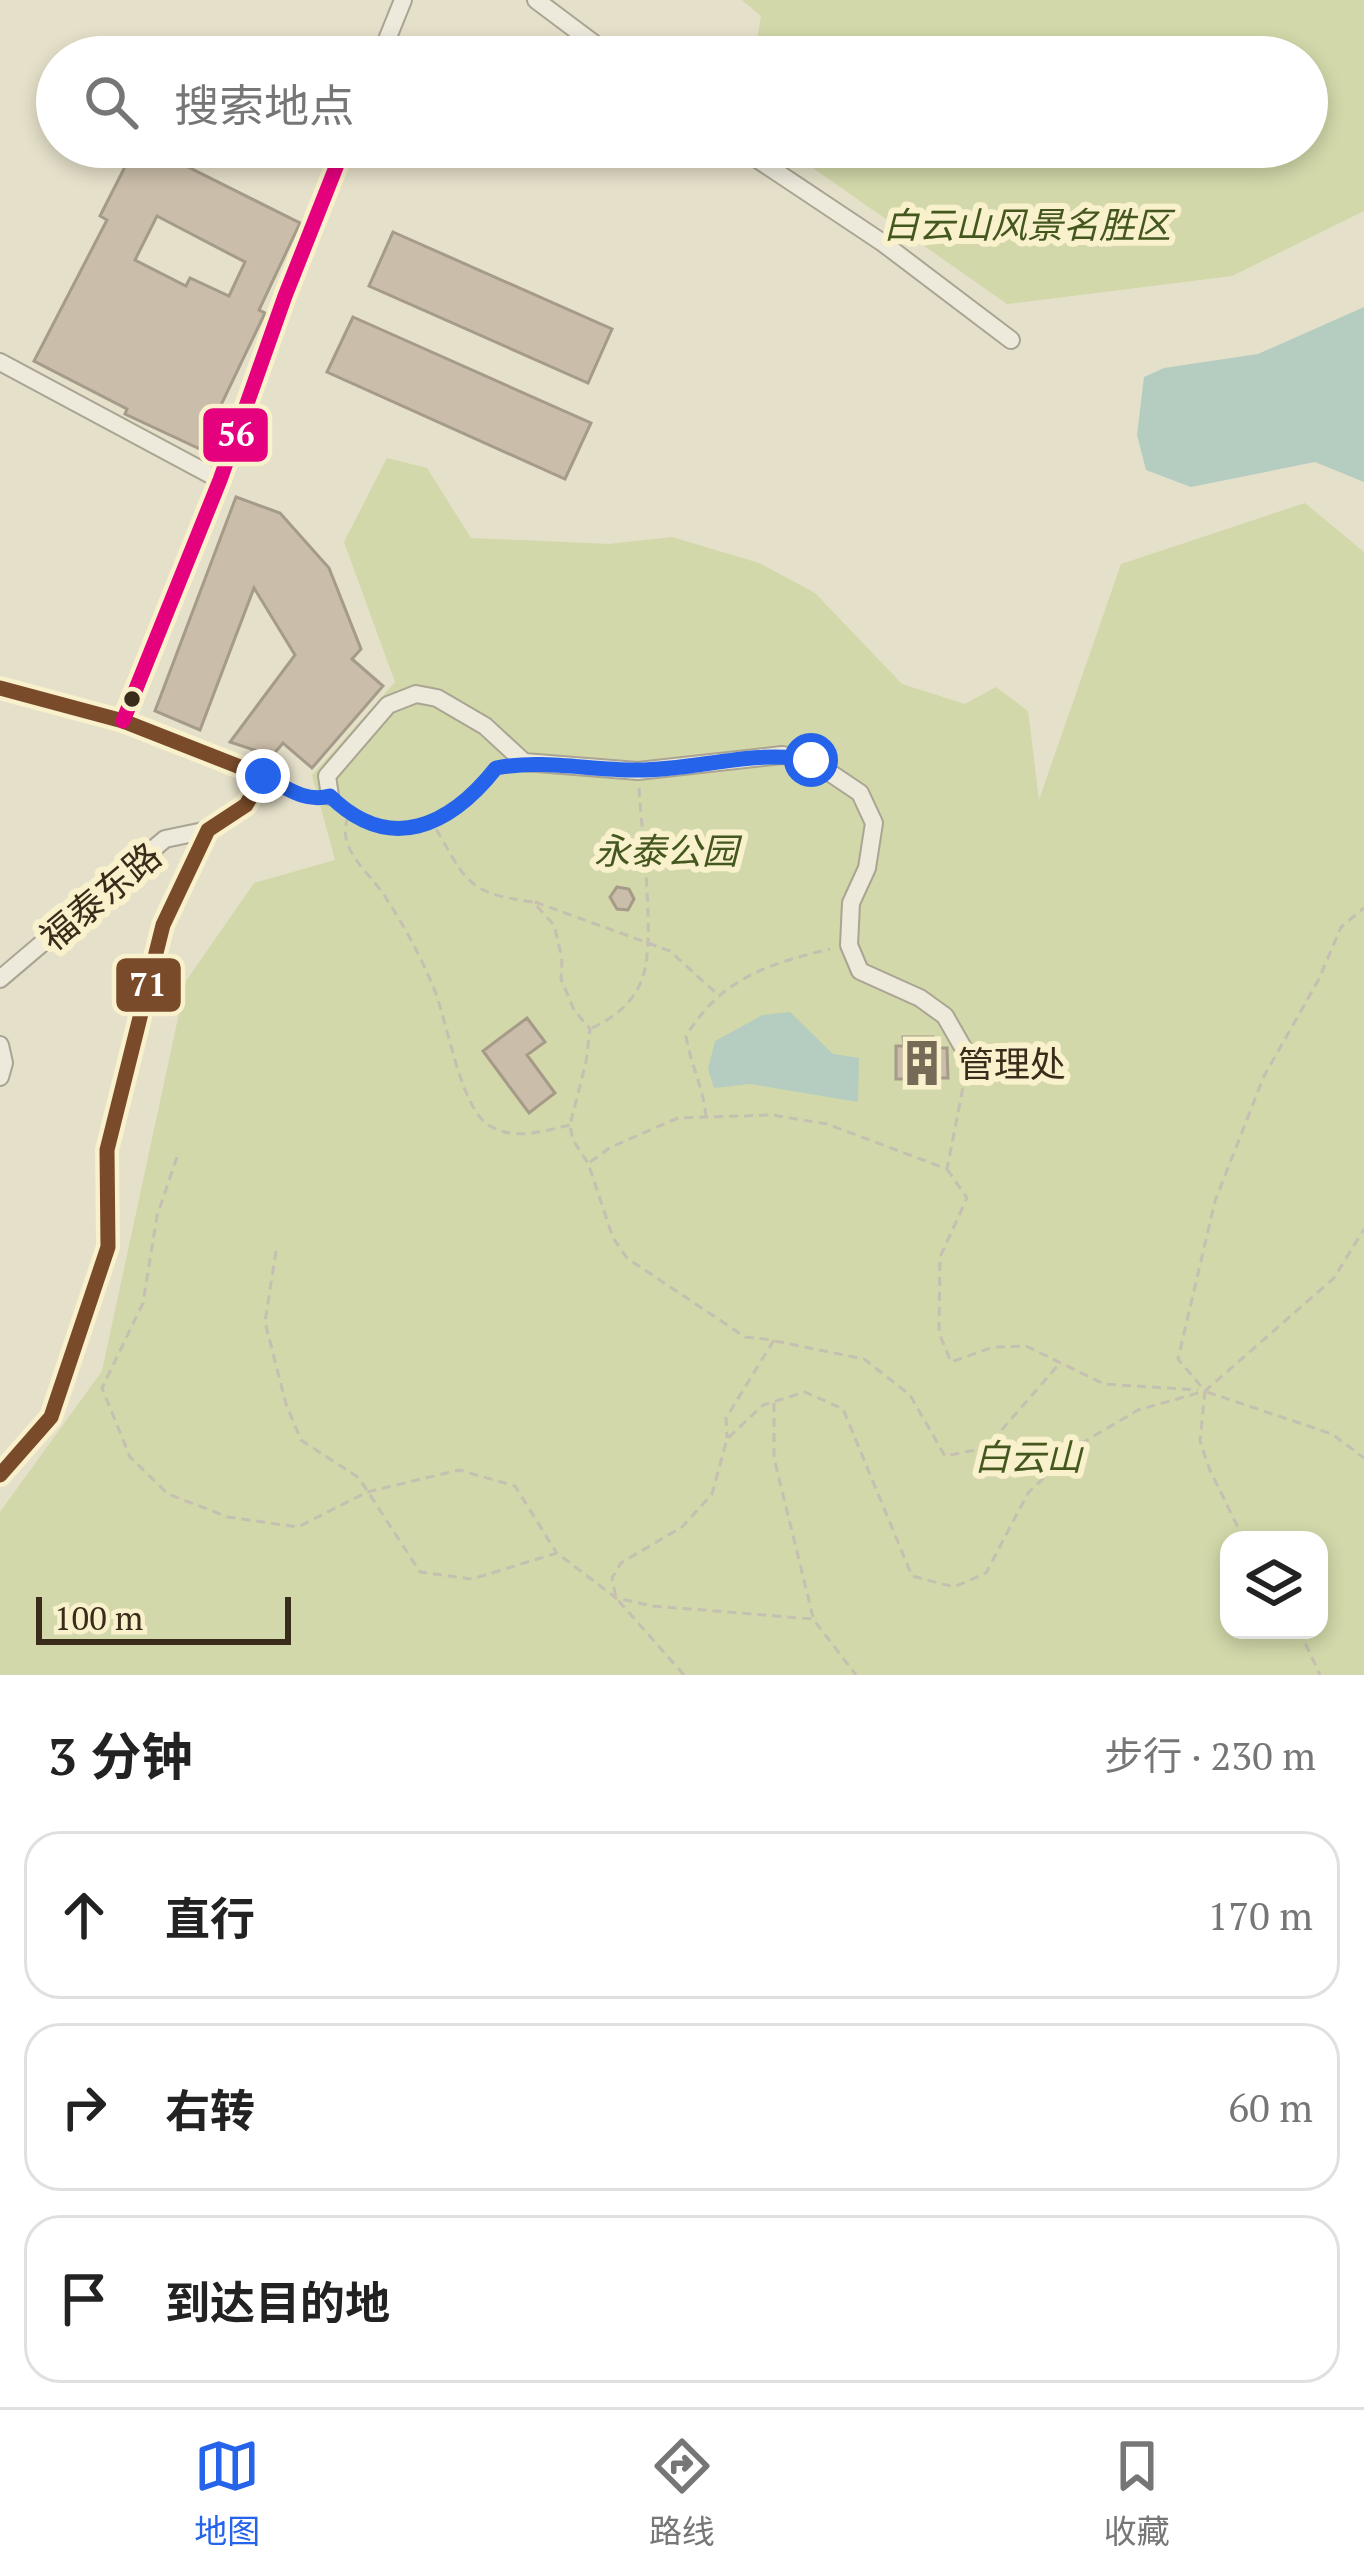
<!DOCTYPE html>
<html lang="zh">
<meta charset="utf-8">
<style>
:root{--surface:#fff;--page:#f2f2f2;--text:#222;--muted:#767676;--line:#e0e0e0;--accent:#2563eb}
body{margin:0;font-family:"PT Serif","Noto Sans SC",serif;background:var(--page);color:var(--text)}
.controls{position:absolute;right:36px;bottom:36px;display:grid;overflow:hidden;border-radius:24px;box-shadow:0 6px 18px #0003}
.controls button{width:108px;height:108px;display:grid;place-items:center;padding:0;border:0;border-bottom:3px solid var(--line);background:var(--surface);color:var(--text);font:60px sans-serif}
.scale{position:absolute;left:36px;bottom:30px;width:255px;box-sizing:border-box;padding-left:12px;border:6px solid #392c1a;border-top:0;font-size:33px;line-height:42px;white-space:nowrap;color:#392c1a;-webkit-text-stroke:9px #f9f0cc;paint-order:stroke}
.stop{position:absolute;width:36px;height:36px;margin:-27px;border:9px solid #2563eb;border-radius:50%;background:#fff}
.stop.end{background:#2563eb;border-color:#fff;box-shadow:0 3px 12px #0008}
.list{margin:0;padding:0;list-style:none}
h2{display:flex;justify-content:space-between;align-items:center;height:156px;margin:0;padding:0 48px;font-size:51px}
h2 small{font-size:39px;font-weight:400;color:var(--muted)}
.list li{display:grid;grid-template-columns:78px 1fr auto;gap:36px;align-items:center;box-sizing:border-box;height:168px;margin:0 24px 24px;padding:0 24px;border:3px solid var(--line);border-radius:36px}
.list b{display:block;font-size:45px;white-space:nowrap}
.list em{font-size:39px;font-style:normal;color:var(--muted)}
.icon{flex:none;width:66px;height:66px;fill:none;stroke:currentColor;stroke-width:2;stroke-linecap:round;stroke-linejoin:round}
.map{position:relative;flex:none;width:1364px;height:1675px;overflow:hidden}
.search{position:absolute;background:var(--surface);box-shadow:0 6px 18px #0003;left:36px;right:36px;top:36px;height:132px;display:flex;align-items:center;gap:30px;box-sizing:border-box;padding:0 42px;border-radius:66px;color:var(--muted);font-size:45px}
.sheet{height:732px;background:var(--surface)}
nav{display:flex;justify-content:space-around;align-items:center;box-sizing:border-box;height:168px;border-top:3px solid var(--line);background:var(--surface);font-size:33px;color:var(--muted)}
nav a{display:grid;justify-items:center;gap:6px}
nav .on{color:var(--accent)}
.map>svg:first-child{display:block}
</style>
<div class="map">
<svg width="1364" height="1675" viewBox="0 0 1364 1675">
<rect width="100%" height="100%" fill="#e5e0c9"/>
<!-- green -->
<path fill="#d2d8a9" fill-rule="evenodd" d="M 742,0 L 1364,0 L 1364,211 L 1232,276 L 1007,304 L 783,147 L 1307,147 L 1307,57 L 754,57 L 761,16 Z
M 387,458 L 427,468 L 471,538 L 609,544 L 672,537 L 759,563 L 815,593 L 902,684 L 965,704 L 996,687 L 1028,711 L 1039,800 L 1121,564 L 1305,503 L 1364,552 L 1364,1675 L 0,1675 L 0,1512 L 102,1371 L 186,981 L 254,883 L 335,860 L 312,775 L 395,682 L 344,542 ZM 1229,1540 L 1319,1540 L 1319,1630 L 1229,1630 Z"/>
<!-- water -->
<path fill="#b5ccc0" d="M 1364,307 L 1364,482 L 1315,462 L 1191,487 L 1146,470 L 1137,435 L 1144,377 L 1164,368 L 1258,354 Z
M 790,1012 L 833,1054 L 859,1058 L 858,1102 L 750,1084 L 714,1088 L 708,1069 L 715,1041 L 763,1015 Z"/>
<!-- building -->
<path fill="#cabda9" stroke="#a59b88" stroke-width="3" fill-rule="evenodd" d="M 135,147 L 148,147 L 300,223 L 259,310 L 265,313 L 200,449 L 125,414 L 127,409 L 34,361 L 107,220 L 100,216 ZM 157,216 L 245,262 L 229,296 L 190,278 L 186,286 L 135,260 Z
M 393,232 L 612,329 L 588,383 L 369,286 Z
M 353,317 L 591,423 L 565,479 L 327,372 Z
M 236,497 L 280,513 L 329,568 L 361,649 L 352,659 L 383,686 L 312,768 L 283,743 L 272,756 L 230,742 L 295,655 L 254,588 L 200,730 L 155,711 Z
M 617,887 L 629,889 L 634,899 L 628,910 L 617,909 L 610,897 Z
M 527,1018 L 545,1042 L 527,1055 L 555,1093 L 529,1113 L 483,1051 Z
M 903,1037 L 933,1037 L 933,1048 L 947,1048 L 948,1078 L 932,1078 L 933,1087 L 916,1087 L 916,1079 L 896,1079 L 896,1046 L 904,1046 Z"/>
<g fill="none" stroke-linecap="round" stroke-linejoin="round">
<defs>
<path id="lane" d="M 263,776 C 284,787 305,803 330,796"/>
<path id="street" d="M 536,0 L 612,57
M 380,57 L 403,0
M 739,147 L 883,243 L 1011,340
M 0,362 L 220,480
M 0,688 L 123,721 L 263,776 L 246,805 L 208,830 L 163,925 L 107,1150 L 108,1247 L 51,1417 L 0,1475
M 123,721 L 220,480 L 285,296 L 344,147
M 330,796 L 327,776 L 388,705 L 416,694 L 437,698 L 485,726 L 524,762 L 638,771 L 782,755 L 811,760 L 860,793 L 874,823 L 867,868 L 851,903 L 849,945 L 860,971 L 920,998 L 945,1016 L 969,1058
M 0,979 L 165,839 L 208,830
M 0,1045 L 4,1063 L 0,1077"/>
</defs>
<!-- lane casing -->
<use href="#lane" stroke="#aaa493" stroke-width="12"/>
<!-- street casing -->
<use href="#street" stroke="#aaa493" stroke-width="20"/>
<!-- path -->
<path stroke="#c5c0b2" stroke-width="3" stroke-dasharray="9 6" stroke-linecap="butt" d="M 343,810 C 370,831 400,835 430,819 C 466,877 461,893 533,902 L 554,925 L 562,958 L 561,979 L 574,1010 L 590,1029 L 586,1062 L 570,1125 L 573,1140 L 588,1163 L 613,1238 L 627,1258 L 745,1337 L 774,1340 L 726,1418 L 727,1438
M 348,817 C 336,848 367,870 384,895 C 402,922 419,953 432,984 C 448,1019 459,1108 490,1126 C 515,1141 544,1131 570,1125
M 432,819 L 469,801 L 495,768 L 504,766
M 535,902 L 670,951 L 716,993
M 592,1028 C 614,1018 636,1001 643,976 C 656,938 641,831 639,786
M 706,1117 C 703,1085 691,1067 686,1036 C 721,979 767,964 830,949
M 177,1157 L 157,1216 L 143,1303 L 102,1388 L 130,1457 L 168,1494 L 228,1517 L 298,1527 L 367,1492 L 459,1470 L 515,1486 L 556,1552
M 590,1162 L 611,1147 L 678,1118 L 772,1115 L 827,1124 L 947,1169 L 966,1072
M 947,1169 L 967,1198 L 940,1257 L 939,1333 L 951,1362 L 993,1347 L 1026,1346 L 1104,1384 L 1198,1390
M 276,1251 L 265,1322 L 286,1404 L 301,1440 L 359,1478 L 420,1572 L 472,1579 L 557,1553 L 616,1598 L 653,1606 L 813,1619 L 856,1675
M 775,1341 L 864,1359 L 910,1395 L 945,1456 L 986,1448 L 1060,1363
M 1207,1392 L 1332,1434 L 1364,1458
M 774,1403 L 774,1458 L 813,1617
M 1244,1540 L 1209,1468 L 1200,1441 L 1205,1391 L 1178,1359 L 1215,1201 L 1264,1076 L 1319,979 L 1341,927 L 1364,908
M 1299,1630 L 1320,1675
M 684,1675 L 616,1598 L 612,1578 L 621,1563 L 682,1527 L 712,1494 L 727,1439 L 763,1405 L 805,1392 L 843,1409 L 912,1576 L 954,1587 L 986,1573 L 1028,1493 L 1077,1446 L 1138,1410 L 1205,1391 L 1334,1278 L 1364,1229"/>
<!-- lane -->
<use href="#lane" stroke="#ede9db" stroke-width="9"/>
<!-- street -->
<use href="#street" stroke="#ede9db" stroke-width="16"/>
<defs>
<path id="bus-1" d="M 0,688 L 123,721 L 263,776 L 246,805 L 208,830 L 163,925 L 107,1150 L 108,1247 L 51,1417 L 0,1475"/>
<path id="bus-2" d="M 123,721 L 220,480 L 285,296 L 344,147"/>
</defs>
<!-- bus-1 casing -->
<use href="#bus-1" stroke="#f9f0cc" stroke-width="24"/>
<!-- bus-2 casing -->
<use href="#bus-2" stroke="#f9f0cc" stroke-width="24"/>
<!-- bus-1 -->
<use href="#bus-1" stroke="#7a4b2a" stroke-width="15"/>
<!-- bus-2 -->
<use href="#bus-2" stroke="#e5007d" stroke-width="15"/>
</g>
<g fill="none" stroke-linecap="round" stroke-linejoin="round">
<!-- route -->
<path stroke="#2563eb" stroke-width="15" d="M 263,776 C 285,787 305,803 330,796 C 390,855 450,826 496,768 C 542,759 588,770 635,770 C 694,771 752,749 811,760"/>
</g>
<!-- icons -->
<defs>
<symbol id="building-bare" viewBox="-9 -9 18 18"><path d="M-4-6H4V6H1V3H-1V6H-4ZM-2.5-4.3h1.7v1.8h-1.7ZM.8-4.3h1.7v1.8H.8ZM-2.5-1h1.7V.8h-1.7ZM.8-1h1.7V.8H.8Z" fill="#756b57" stroke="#f9f0cc" stroke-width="2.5" paint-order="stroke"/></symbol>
</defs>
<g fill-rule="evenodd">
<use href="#building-bare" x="889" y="1030" width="66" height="66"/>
</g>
<!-- markers -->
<circle fill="#392c1a" stroke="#f9f0cc" stroke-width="4.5" cx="132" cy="699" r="10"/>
<g text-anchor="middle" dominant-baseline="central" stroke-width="12" stroke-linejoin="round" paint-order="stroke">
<!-- park labels -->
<g font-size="36" font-style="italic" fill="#44571f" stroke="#f9f0cc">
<text x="1027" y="224">白云山风景名胜区</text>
<text x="666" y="850">永泰公园</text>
<text x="1028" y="1456">白云山</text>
</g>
<!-- street labels -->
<g font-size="36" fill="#392c1a" stroke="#f9f0cc">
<text transform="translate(100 896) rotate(-40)">福泰东路</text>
</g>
<!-- poi labels -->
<g font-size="36" fill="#392c1a" stroke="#f9f0cc" text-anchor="start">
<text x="958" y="1063">管理处</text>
</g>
</g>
<g stroke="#f9f0cc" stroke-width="4.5">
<rect x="201" y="406" width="69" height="58" rx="12" fill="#e5007d"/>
<rect x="114" y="956" width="69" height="58" rx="12" fill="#7a4b2a"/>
</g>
<g font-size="33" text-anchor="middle" font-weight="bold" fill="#fff">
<text x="236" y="446">56</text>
<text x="148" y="996">71</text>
</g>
</svg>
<div class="controls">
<button><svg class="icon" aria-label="layers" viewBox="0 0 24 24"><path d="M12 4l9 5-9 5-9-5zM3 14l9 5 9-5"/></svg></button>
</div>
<div class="scale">100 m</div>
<div class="stop" style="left:811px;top:760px"></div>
<div class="stop end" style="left:263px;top:776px"></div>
<div class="search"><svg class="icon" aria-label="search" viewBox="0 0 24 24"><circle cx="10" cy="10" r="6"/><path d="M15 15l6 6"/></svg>搜索地点</div>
</div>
<section class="sheet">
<h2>3 分钟<small>步行 · 230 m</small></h2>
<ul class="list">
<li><svg class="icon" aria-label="ahead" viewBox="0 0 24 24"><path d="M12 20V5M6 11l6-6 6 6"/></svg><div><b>直行</b></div><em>170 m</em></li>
<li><svg class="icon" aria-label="right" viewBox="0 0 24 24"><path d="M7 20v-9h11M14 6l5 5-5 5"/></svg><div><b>右转</b></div><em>60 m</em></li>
<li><svg class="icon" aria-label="arrive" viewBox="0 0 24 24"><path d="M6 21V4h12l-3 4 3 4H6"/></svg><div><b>到达目的地</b></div></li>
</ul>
</section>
<nav>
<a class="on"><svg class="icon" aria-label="map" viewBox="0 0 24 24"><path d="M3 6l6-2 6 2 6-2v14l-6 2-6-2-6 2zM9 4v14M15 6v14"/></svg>地图</a>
<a><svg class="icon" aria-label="directions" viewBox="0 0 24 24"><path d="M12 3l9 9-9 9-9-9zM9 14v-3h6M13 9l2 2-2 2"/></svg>路线</a>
<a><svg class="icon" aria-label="saved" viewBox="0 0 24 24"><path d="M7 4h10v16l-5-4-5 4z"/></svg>收藏</a>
</nav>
